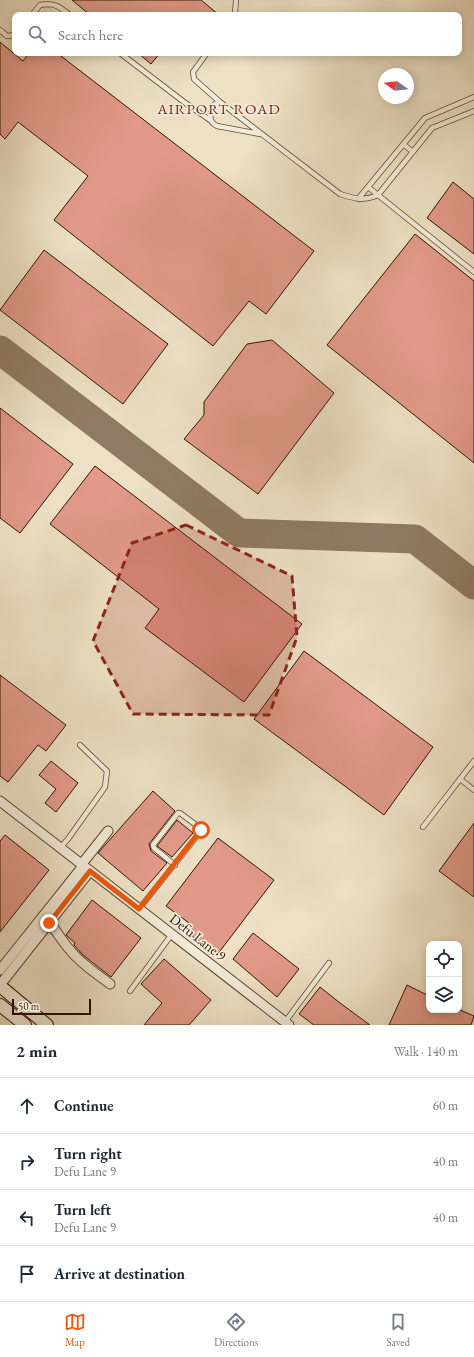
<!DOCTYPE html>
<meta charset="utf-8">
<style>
:root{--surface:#fff;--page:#f2f2f3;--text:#1f2937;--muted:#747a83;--line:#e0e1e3;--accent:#ea580c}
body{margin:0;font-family:"EB Garamond",serif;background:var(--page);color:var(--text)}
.controls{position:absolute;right:12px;bottom:12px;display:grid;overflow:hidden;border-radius:8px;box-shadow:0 2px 10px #0003}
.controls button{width:36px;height:36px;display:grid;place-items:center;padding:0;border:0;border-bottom:1px solid var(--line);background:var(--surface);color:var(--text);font:20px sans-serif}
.compass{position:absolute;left:378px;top:68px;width:36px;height:36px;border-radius:50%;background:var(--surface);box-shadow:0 2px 10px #0003;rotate:285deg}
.scale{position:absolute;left:12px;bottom:10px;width:79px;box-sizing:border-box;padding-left:4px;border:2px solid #311501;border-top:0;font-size:11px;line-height:14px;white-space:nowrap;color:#311501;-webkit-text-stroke:3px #f3ebd9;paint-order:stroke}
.stop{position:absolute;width:12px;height:12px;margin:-9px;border:3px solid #ea580c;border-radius:50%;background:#fff}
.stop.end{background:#ea580c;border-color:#fff;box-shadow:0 1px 4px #0008}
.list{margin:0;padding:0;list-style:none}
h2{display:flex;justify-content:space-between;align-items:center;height:52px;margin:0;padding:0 16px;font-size:17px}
h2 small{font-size:13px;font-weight:400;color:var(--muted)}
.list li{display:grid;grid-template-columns:26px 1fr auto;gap:12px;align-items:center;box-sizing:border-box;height:56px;padding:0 16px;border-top:1px solid var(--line)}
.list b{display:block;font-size:15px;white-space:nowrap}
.list p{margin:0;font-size:13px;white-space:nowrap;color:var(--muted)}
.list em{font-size:13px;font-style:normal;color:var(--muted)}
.icon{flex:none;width:22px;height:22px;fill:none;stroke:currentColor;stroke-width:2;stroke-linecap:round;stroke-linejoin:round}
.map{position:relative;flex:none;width:474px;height:1025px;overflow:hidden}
.search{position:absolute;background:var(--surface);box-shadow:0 2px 10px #0003;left:12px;right:12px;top:12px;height:44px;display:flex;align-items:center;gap:10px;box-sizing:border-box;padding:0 14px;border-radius:8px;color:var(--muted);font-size:15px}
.sheet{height:276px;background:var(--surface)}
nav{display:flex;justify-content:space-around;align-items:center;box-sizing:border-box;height:56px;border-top:1px solid var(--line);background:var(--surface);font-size:11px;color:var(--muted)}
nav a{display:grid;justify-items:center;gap:2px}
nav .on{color:var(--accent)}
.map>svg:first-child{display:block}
</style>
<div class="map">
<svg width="474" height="1025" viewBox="0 0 474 1025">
<rect width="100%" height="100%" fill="#ede0c5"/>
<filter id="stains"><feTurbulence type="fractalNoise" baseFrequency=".005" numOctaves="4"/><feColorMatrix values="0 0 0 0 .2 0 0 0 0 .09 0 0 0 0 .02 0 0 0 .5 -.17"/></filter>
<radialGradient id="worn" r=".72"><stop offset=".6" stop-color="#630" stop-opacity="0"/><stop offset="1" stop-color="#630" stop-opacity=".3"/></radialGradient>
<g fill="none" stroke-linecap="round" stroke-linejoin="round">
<!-- taxiway -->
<path stroke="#8f7a63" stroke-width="29" d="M 0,350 L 239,533 L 415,539 L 474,585"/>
</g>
<!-- building -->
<path fill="#e19989" stroke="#311501" d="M 72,0 L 201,0 L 219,15 L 90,15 Z
M 0,42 L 23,61 L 29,53 L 57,53 L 314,251 L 266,314 L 249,301 L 213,346 L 54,220 L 88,176 L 18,122 L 5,139 L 0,134 Z
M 138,53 L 160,53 L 151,64 Z
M 453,182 L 474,199 L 474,254 L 427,218 Z
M 415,234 L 474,281 L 474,463 L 327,345 Z
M 44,250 L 168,344 L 123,404 L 0,310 Z
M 272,340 L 334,393 L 258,494 L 184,439 L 204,415 L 204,402 L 247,344 Z
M 0,408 L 73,464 L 20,533 L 0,518 Z
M 95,466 L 302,624 L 244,702 L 145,628 L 159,609 L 50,524 Z
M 304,651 L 433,747 L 384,815 L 254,719 Z
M 0,675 L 66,725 L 46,751 L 38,745 L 8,782 L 0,776 Z
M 51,761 L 78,783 L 56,812 L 45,803 L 56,789 L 39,775 Z
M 153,791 L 175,811 L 149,844 L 151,851 L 167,863 L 143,891 L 98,853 Z
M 177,820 L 193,833 L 172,857 L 157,846 Z
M 474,823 L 474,897 L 439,871 Z
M 5,835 L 49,870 L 0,932 L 0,841 Z
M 218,838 L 274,880 L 217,955 L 184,930 L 189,923 L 166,906 Z
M 92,900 L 141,938 L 111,977 L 83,955 L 74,945 L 75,943 L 66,935 Z
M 253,933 L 299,969 L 277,997 L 233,959 Z
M 164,959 L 211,1000 L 189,1025 L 144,1025 L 162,1003 L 141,984 Z
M 407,985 L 429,996 L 429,1010 L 460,1010 L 474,1016 L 471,1025 L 389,1025 Z
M 320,987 L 340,1003 L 370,1025 L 314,1025 L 299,1014 Z"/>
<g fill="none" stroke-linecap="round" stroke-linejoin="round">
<defs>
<path id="service" d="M 32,15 L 40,5 C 54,2 60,7 70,15
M 233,15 L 235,13 L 236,0
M 0,30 L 7,36 L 15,35
M 120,53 L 184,102 L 210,120
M 207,53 L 193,72 L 194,79 L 220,102 L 340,194 C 355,199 364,201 378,195 L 432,128 L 474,111
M 220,102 L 215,104 C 210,112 207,121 217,126 L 260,134
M 403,144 L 413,152
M 368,187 L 474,272
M 358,199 L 425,118 L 474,97
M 460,779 L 474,790
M 423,827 L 474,761
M 60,848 L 68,839 L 105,787 L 107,771 L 80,745
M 139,909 L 201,831 L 200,828 L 180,813 L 178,813 L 153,845 L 154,848 L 175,865
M 130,991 L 172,934
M 285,1022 L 329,963"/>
<path id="minor" d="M 0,801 L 289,1025
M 81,865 L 108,831
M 49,923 C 57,931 62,941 70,950 C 80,963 97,974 110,984
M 0,970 L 83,866
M 0,985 L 90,871"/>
<path id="secondary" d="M 0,986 L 47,1025
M 0,1005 L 25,1025"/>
</defs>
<!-- service casing -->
<use href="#service" stroke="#604832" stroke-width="6"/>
<!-- minor casing -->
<use href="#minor" stroke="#604832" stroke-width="11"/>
<!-- secondary casing -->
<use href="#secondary" stroke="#311501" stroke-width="14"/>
<!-- service -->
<use href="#service" stroke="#f3ebd9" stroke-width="4.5"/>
<!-- minor -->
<use href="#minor" stroke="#f3ebd9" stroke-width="9"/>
<!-- secondary -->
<use href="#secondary" stroke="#f3ebd9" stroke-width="12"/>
</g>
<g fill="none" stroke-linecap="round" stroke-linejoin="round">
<!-- route -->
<path stroke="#ea580c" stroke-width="5" d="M 49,923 L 90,871 L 139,909 L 201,830"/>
</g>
<!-- marked area -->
<path fill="#8f2418" fill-opacity="0.2" stroke="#8f2418" stroke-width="3" stroke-dasharray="8 5" stroke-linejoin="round" d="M 186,525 L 292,576 L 297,637 L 269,715 L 133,714 L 93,641 L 132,543 Z"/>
<g text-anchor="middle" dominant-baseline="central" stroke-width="3.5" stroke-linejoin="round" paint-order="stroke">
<!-- street labels -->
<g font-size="14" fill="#311501" stroke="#f3ebd9">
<text transform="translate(198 937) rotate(38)">Defu Lane 9</text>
</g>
<!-- neighbourhood labels -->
<g font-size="15" letter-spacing="1" fill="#7a1f14" stroke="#f3ebd9">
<text x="219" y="108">AIRPORT ROAD</text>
</g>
</g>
<rect width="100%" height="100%" filter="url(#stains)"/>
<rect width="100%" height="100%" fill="url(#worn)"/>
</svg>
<div class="controls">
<button><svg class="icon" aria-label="locate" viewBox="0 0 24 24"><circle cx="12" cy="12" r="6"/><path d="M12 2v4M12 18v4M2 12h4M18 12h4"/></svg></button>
<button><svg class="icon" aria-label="layers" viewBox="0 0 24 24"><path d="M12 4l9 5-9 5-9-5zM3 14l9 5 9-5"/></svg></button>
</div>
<svg class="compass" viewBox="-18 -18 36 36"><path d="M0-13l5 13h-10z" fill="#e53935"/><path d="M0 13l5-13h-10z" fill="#747a83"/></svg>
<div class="scale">50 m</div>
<div class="stop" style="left:201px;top:830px"></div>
<div class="stop end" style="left:49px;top:923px"></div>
<div class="search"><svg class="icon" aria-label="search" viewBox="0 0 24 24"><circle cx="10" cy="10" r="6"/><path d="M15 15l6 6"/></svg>Search here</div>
</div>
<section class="sheet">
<h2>2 min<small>Walk · 140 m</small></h2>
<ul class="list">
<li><svg class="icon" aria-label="ahead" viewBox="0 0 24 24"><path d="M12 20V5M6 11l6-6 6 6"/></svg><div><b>Continue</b></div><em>60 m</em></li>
<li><svg class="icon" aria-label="right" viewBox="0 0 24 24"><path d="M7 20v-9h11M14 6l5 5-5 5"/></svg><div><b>Turn right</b><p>Defu Lane 9</p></div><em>40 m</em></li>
<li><svg class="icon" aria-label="left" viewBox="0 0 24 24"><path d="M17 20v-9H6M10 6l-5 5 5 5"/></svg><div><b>Turn left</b><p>Defu Lane 9</p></div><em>40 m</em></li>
<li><svg class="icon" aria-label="arrive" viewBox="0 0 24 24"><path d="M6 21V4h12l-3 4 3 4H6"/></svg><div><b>Arrive at destination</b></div></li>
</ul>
</section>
<nav>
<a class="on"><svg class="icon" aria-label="map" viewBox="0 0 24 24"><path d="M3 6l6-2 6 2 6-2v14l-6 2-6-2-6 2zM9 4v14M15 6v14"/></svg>Map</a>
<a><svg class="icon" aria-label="directions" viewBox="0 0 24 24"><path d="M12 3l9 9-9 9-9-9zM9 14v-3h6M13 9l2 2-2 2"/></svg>Directions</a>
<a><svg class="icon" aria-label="saved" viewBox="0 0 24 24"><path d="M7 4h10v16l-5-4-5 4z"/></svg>Saved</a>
</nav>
